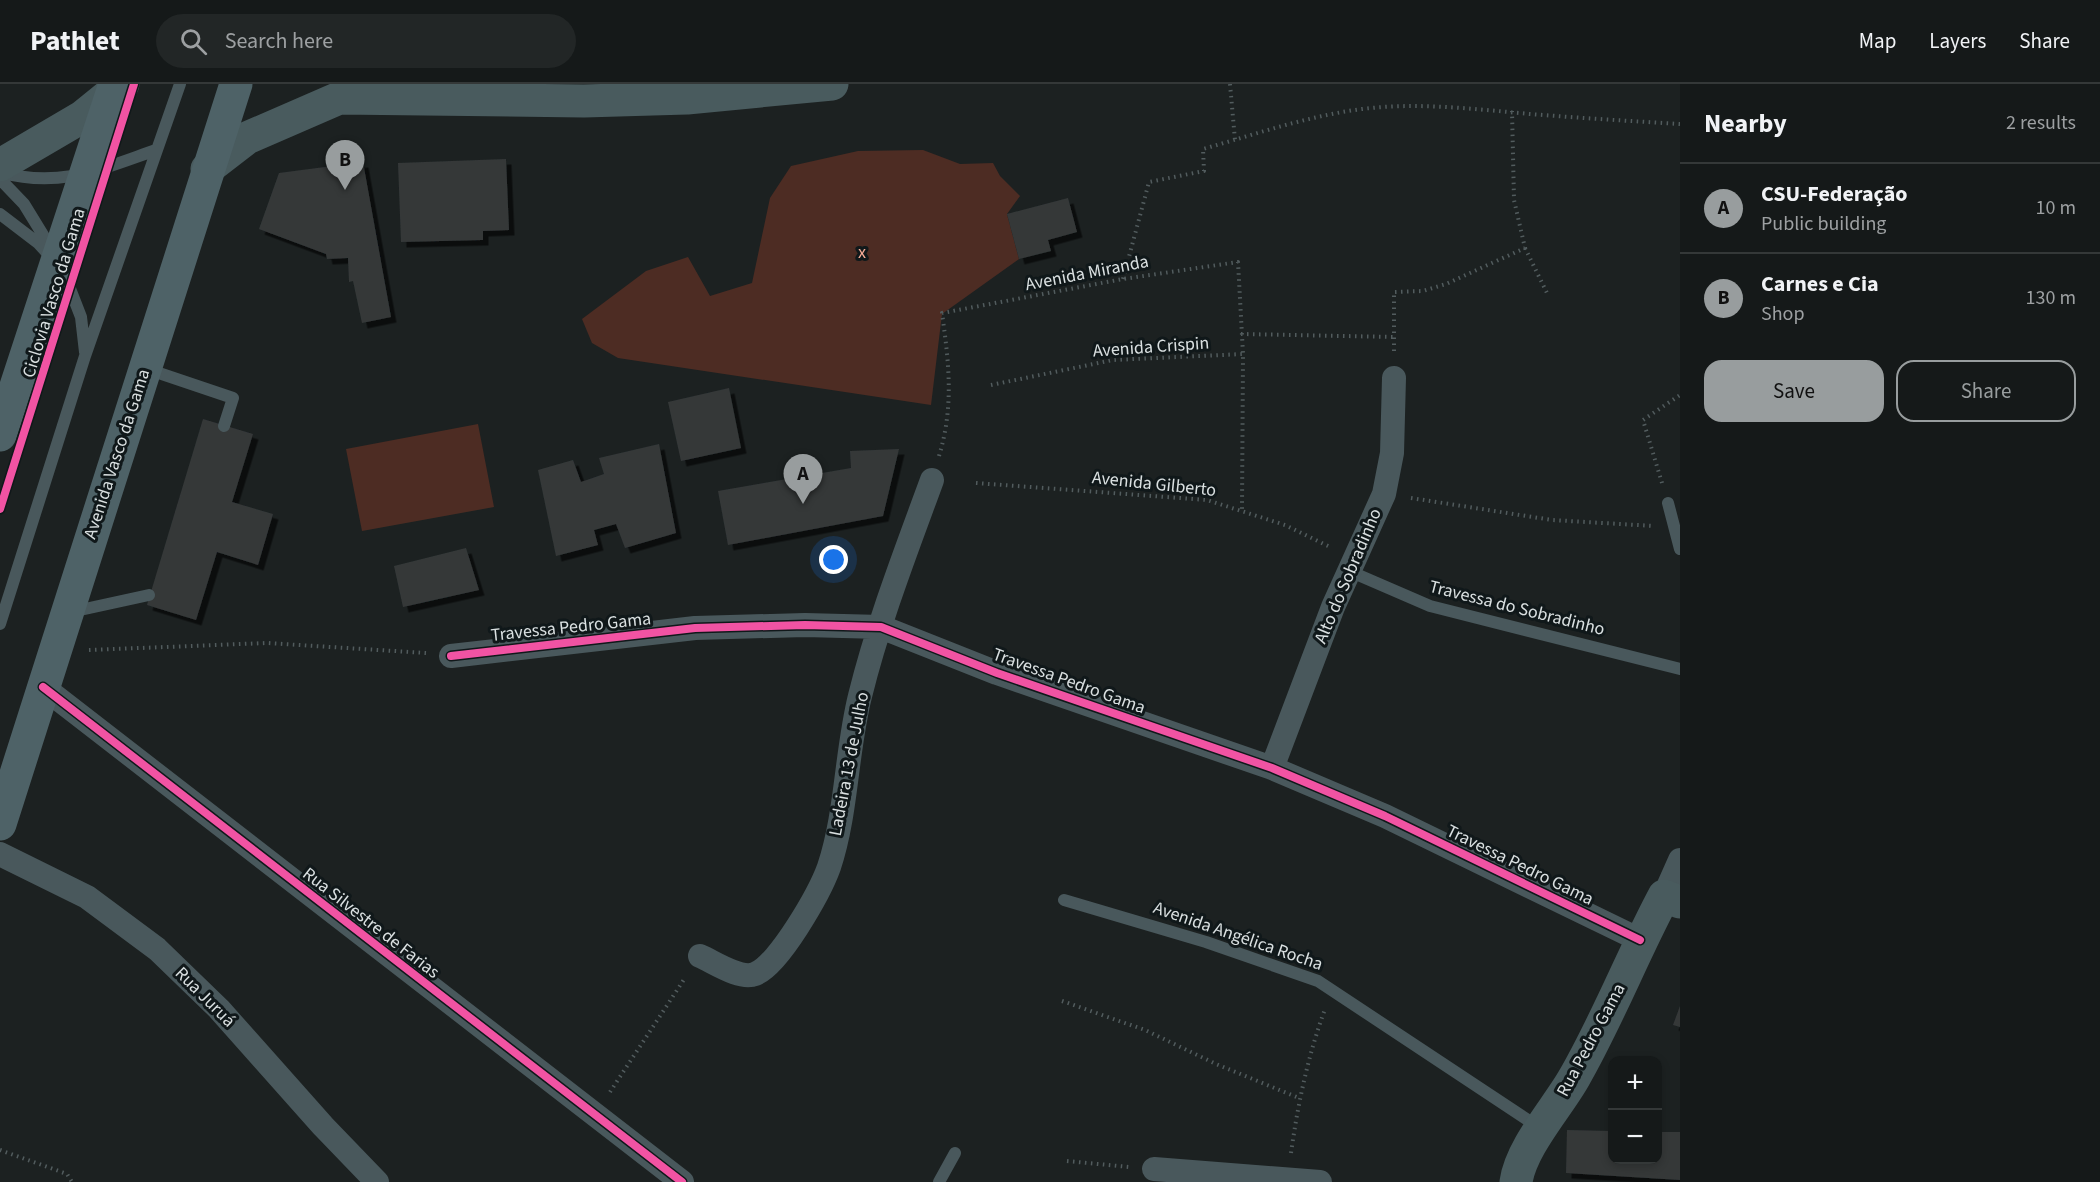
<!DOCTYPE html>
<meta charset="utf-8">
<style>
:root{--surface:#151919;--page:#222626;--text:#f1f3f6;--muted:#9da0a2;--line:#343838;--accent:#989d9e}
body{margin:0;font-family:"Source Sans 3",sans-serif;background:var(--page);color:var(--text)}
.controls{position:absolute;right:18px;bottom:18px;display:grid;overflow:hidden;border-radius:12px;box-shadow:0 3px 9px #0003}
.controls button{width:54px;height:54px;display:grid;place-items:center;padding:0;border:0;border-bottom:2px solid var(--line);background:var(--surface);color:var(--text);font:30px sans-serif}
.you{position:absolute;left:834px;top:476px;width:21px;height:21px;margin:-15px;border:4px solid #fff;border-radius:50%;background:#1a73e8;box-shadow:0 0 0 9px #1a73e833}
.badge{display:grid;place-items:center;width:39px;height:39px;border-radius:50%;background:var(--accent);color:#111;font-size:20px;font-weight:700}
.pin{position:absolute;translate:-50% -50px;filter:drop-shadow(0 2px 3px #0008)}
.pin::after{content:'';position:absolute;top:32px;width:21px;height:18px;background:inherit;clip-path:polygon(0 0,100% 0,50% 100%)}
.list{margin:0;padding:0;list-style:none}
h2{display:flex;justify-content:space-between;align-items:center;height:78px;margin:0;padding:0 24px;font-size:26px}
h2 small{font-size:20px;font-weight:400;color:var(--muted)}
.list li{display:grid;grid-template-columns:39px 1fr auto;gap:18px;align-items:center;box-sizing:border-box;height:90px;padding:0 24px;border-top:2px solid var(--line)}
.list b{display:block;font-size:22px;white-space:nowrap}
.list p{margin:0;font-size:20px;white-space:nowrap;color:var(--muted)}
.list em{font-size:20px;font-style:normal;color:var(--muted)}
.actions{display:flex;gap:12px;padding:18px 24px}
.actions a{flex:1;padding:14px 0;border:2px solid var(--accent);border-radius:18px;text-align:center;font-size:21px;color:var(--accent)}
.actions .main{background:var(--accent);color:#111}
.icon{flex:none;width:33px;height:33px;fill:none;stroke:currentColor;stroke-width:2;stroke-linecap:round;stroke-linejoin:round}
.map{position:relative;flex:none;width:1680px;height:1098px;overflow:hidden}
header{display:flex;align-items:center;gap:36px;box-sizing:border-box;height:84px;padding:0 30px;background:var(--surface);border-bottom:2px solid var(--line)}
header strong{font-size:28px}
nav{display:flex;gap:33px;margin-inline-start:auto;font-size:21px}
.search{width:420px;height:54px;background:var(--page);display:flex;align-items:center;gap:15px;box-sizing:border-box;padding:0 21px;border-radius:33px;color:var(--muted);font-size:22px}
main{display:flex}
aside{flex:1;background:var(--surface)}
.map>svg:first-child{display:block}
</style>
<header>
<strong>Pathlet</strong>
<div class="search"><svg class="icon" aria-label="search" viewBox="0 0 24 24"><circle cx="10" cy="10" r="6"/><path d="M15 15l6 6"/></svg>Search here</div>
<nav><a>Map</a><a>Layers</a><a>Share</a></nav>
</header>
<main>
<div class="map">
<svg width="1680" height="1098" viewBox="0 0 1680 1098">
<defs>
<filter id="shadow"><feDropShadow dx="5.5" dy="5.5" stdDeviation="0" flood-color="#0009"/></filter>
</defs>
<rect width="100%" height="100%" fill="#1c2121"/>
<!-- green -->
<path fill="#4d2c23" d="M 923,66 L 960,80 L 993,79 L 1000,92 L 1020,112 L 1007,130 L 1019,175 L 942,230 L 931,321 L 618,274 L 592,259 L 582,235 L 646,187 L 688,173 L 710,212 L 752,199 L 770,114 L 791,82 L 858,67 Z
M 478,340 L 494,423 L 362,447 L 346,365 Z"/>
<!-- building -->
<path fill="#343839" filter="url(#shadow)" d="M 506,75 L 509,146 L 483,147 L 483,156 L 401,158 L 398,79 Z
M 363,78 L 391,233 L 362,239 L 353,197 L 349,198 L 348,174 L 327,175 L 326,170 L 259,145 L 279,89 Z
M 1068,114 L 1077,148 L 1048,156 L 1051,167 L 1019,175 L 1007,130 Z
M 729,304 L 741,364 L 681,377 L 668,318 Z
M 203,335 L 253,350 L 232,418 L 273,430 L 258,481 L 217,468 L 196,536 L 147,521 Z
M 659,360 L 676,449 L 625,464 L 616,440 L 594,446 L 598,461 L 556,472 L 538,386 L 573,376 L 581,398 L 604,390 L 599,374 Z
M 899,365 L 883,432 L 728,461 L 718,407 L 851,384 L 850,367 Z
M 466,464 L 479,506 L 403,523 L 394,482 Z
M 1680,922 L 1680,943 L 1673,941 Z
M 1567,1046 L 1612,1047 L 1612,1076 L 1658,1076 L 1658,1048 L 1680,1048 L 1680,1096 L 1566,1089 Z"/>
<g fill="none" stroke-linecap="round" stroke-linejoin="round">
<!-- path -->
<path stroke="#525c5e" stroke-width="4" stroke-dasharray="1.5 4.5" stroke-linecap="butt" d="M 1230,0 L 1235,56
M 1525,164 L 1547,209
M 1123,195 L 1149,98 L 1204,87 L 1203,65 C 1256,50 1308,32 1362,25 C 1418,18 1474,25 1530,30 C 1580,34 1630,37 1680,40
M 1241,250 L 1394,253
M 1394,267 L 1394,208 L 1423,207 L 1446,200 L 1525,164 L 1514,116 L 1512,27
M 991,301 L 1113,276 L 1243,270
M 939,372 C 954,323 949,279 942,229 L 1123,195 L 1238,178 L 1243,270 L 1242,425
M 976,399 L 1207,416 L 1285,441 L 1330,463
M 1662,399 L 1643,336 L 1680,311
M 1411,414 L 1552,436 L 1654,442
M 89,566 L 267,559 L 426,569
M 1062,917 L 1145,946 L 1216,980 L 1299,1014
M 610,1008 L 685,894
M 0,1066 L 67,1090 L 72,1098
M 1291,1069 C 1298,1019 1308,972 1325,925
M 1067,1077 L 1129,1083"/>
<!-- lane -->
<path stroke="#49585c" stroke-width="12" d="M 0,88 C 59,105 101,85 156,66
M 0,95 L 24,120 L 54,169
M 0,130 L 38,159 L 51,173
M 62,184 L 81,233 L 85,268
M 147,285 L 233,314 L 224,342
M 1668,419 L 1680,465
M 1349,487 L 1430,522 L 1680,585
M 71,528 L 149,511
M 0,540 L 85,272 L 180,0
M 1064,816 L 1206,858 L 1318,897 L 1540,1044
M 939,1098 L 955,1069"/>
<!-- street -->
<path stroke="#49585c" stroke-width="24" d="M 451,572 L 695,544 L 805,541 L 881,543 L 997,589 L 1272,684 L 1385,732 L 1640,856
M 43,603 L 682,1098
M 1272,684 L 1333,523 L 1384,410 L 1392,369 L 1394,294
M 0,770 L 87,813 L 157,865 L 219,925 L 323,1042 L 377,1098
M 1664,812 L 1680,776
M 700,872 C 714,878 740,896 755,890 C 779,881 820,808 829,783 C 847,729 846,668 860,612 C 878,539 906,467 932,396
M 1154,1085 L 1320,1098"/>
<!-- secondary -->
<path stroke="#495b5e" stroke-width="33" d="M 0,81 L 82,33 L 123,0
M 207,85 L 247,54 L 339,14 L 584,17 L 687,14 L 832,0
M 1516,1098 C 1521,1063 1557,1024 1574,994 C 1608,935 1632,872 1664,812 L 1680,818"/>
<!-- primary -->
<path stroke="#4e6267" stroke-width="33" d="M 0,740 L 236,0"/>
<!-- primary-bridge -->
<path stroke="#4e6267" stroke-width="33" d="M 0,351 L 115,0"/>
<defs>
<path id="cycleway" d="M 0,425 L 134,0
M 451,572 L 695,544 L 805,541 L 881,543 L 997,589 L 1272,684 L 1385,732 L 1640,856
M 43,603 L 682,1098"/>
</defs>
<!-- cycleway casing -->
<use href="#cycleway" stroke="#10181a" stroke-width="11"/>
<!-- cycleway -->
<use href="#cycleway" stroke="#f153a3" stroke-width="8"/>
</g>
<g text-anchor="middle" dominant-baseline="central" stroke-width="6" stroke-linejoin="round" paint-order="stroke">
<!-- park labels -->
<g font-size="18" fill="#f8ac97" stroke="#10181a">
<text x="862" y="168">x</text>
</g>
<!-- street labels -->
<g font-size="18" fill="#dae0e1" stroke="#10181a">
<text transform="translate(1087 189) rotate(-11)">Avenida Miranda</text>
<text transform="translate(54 209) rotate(-73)">Ciclovia Vasco da Gama</text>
<text transform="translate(1151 263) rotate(-4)">Avenida Crispin</text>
<text transform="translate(117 370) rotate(-72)">Avenida Vasco da Gama</text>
<text transform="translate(1154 400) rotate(6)">Avenida Gilberto</text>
<text transform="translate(1348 492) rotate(-67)">Alto do Sobradinho</text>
<text transform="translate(1517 524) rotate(14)">Travessa do Sobradinho</text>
<text transform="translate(571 543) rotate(-6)">Travessa Pedro Gama</text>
<text transform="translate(1069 597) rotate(20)">Travessa Pedro Gama</text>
<text transform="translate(849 680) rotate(-79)">Ladeira 13 de Julho</text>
<text transform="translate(1520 781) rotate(26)">Travessa Pedro Gama</text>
<text transform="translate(371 839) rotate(38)">Rua Silvestre de Farias</text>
<text transform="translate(1238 852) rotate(19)">Avenida Angélica Rocha</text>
<text transform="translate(205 913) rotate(45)">Rua Juruá</text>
<text transform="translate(1591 956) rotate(-62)">Rua Pedro Gama</text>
</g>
</g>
</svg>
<div class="controls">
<button>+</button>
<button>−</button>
</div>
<div class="you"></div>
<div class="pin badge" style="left:803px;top:420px">A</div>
<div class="pin badge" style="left:345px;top:106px">B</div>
</div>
<aside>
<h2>Nearby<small>2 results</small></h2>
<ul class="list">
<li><span class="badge">A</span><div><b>CSU-Federação</b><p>Public building</p></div><em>10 m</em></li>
<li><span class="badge">B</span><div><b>Carnes e Cia</b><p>Shop</p></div><em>130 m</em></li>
</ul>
<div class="actions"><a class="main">Save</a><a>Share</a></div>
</aside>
</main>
